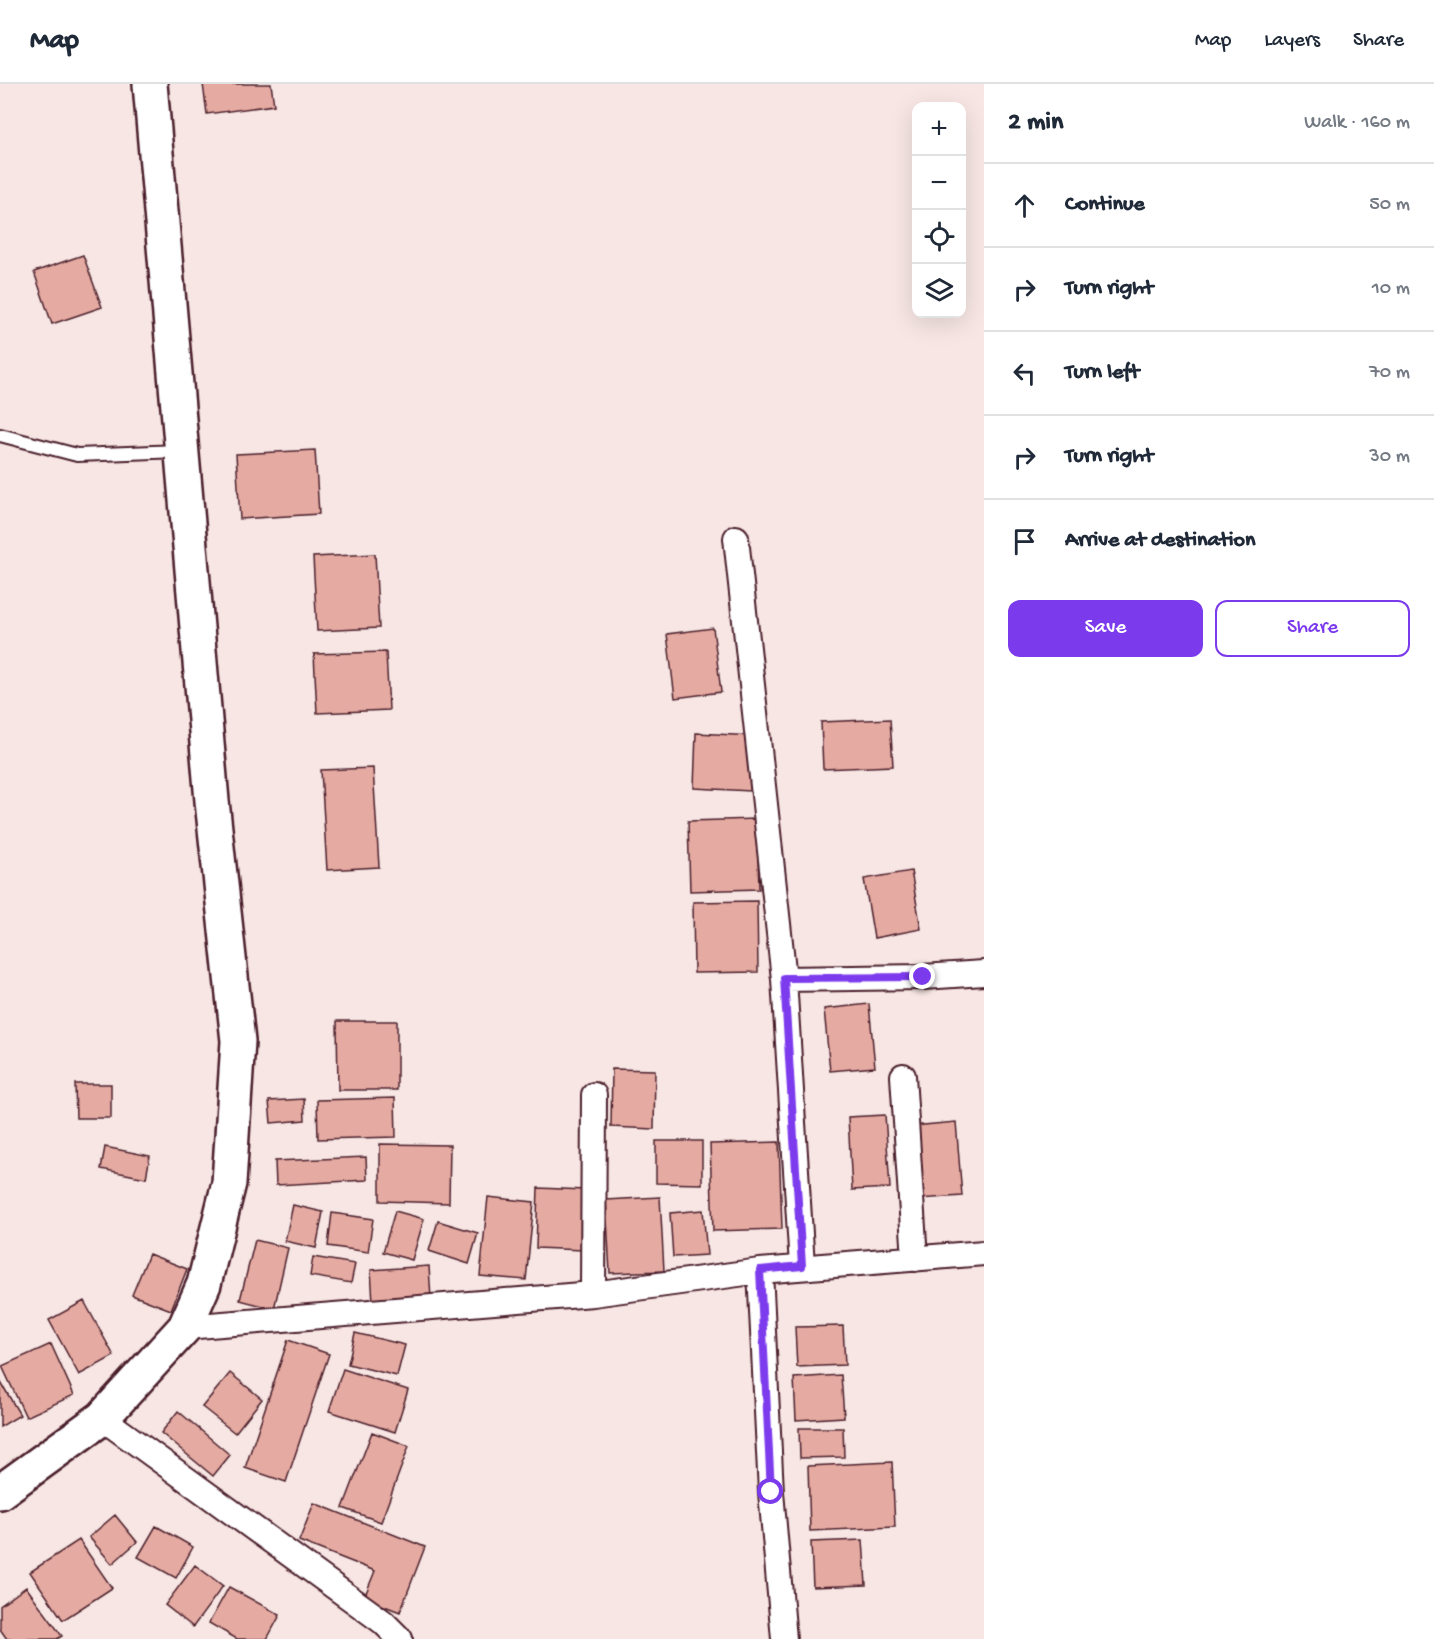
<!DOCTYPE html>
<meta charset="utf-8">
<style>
:root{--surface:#fff;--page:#f6f6f7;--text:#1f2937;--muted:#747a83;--line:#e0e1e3;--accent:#7c3aed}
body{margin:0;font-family:"Gochi Hand",sans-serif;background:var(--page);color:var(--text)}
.controls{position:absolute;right:18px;top:18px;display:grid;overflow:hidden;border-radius:12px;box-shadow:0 6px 24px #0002}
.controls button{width:54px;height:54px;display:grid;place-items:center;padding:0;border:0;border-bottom:2px solid var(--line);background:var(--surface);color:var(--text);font:30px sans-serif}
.stop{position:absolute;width:18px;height:18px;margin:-14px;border:4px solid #7c3aed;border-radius:50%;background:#fff}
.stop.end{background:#7c3aed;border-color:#fff;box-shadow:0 2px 6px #0008}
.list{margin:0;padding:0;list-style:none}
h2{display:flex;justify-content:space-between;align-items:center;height:78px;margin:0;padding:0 24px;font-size:26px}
h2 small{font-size:20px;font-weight:400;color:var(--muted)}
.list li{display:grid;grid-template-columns:39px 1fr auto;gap:18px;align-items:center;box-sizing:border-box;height:84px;padding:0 24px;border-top:2px solid var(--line)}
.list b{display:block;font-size:22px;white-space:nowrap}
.list em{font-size:20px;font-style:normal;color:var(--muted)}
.actions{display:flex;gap:12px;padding:18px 24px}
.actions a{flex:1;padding:14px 0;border:2px solid var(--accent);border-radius:12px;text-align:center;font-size:21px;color:var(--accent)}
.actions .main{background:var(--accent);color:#fff}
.icon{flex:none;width:33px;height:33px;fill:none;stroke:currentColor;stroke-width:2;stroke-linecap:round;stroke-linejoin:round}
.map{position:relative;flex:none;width:984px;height:1555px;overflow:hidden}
header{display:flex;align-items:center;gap:36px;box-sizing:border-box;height:84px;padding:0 30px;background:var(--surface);border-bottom:2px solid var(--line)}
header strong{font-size:28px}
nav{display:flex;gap:33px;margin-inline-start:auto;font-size:21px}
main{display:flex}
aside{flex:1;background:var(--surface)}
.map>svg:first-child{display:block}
</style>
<header>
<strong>Map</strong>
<nav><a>Map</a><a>Layers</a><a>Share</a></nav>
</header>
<main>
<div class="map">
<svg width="984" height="1555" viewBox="0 0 984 1555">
<rect width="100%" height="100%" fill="#f7e6e3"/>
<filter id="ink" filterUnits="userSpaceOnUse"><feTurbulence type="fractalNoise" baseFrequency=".0167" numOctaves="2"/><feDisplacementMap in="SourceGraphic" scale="12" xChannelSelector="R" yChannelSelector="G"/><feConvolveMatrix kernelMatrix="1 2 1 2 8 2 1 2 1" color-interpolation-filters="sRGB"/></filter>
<g filter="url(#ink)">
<!-- building -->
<path fill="#e5aba2" stroke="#4a1f2b" stroke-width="1.5" d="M 203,0 L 271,0 L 274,21 L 207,30 Z
M 83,171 L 102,223 L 52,240 L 34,188 Z
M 315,366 L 319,430 L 240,435 L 236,370 Z
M 375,470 L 379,544 L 317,547 L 313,473 Z
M 713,544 L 721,608 L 675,614 L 667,550 Z
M 386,568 L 389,626 L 317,629 L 314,570 Z
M 890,635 L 893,682 L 823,685 L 821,638 Z
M 696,649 L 753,652 L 751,707 L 694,704 Z
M 373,684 L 379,783 L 327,786 L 321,686 Z
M 757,735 L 759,805 L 690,807 L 688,737 Z
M 911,787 L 921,845 L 874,854 L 864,795 Z
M 757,817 L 758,888 L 694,889 L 693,818 Z
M 869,920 L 875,983 L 830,987 L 824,925 Z
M 337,937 L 397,937 L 397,1006 L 338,1006 Z
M 612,985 L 655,986 L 654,1045 L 611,1043 Z
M 75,1000 L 111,1000 L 111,1034 L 76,1034 Z
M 395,1014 L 396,1053 L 318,1055 L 317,1016 Z
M 304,1015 L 305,1036 L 271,1039 L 269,1017 Z
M 885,1031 L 890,1104 L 852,1106 L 848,1033 Z
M 956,1038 L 962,1112 L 919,1115 L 913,1042 Z
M 656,1057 L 702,1057 L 702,1100 L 656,1099 Z
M 779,1058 L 782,1145 L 713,1147 L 710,1060 Z
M 380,1060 L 450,1061 L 449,1119 L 380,1117 Z
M 105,1063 L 150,1072 L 146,1094 L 101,1085 Z
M 366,1073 L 367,1096 L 276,1101 L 275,1077 Z
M 538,1104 L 585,1106 L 583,1166 L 536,1164 Z
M 488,1113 L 534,1118 L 526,1196 L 480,1192 Z
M 660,1113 L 664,1187 L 610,1189 L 606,1116 Z
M 293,1121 L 323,1128 L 316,1164 L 285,1157 Z
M 703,1126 L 707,1171 L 673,1173 L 670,1129 Z
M 395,1127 L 424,1135 L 412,1176 L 383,1168 Z
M 332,1129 L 373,1135 L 368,1168 L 328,1162 Z
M 438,1137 L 478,1149 L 469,1180 L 429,1167 Z
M 255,1156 L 288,1164 L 274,1225 L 240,1216 Z
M 149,1170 L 187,1185 L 171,1226 L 132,1211 Z
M 313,1173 L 355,1180 L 351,1199 L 310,1192 Z
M 429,1182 L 431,1215 L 373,1218 L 371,1186 Z
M 84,1217 L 114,1272 L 79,1291 L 49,1236 Z
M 843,1242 L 845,1281 L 797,1283 L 795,1243 Z
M 355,1249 L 405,1261 L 397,1292 L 348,1280 Z
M 288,1256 L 329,1270 L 286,1398 L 245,1384 Z
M 51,1260 L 74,1311 L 26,1333 L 2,1282 Z
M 343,1285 L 408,1306 L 395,1348 L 329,1327 Z
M 230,1289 L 262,1315 L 235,1349 L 202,1323 Z
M 841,1291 L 844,1333 L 796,1336 L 794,1294 Z
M 0,1297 L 20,1331 L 0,1343 Z
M 178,1327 L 230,1371 L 213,1392 L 161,1349 Z
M 799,1344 L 843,1344 L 844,1373 L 800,1374 Z
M 372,1348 L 409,1362 L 381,1438 L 343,1424 Z
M 892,1378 L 895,1443 L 810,1447 L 808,1382 Z
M 314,1419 L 425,1463 L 400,1528 L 364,1514 L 375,1487 L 299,1457 Z
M 115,1431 L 137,1458 L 112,1480 L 89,1453 Z
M 156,1442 L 193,1463 L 176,1494 L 138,1473 Z
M 79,1456 L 112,1504 L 63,1536 L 30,1488 Z
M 863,1456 L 866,1501 L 813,1503 L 811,1458 Z
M 195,1481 L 223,1502 L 193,1543 L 165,1521 Z
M 26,1503 L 62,1552 L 57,1555 L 7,1555 L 0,1545 L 0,1522 Z
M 229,1503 L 280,1531 L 267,1555 L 237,1555 L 209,1539 Z"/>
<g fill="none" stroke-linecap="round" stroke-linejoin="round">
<defs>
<path id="service" d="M 0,351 L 77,371 L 179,367"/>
<path id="minor" d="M 736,454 L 784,895 L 802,1182
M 784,895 L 923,893 L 984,889
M 903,992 L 915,1175
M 760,1187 L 771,1408 L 784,1555
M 593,1210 L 594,1011
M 185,1243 L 593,1210 L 760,1187 L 984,1169
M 102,1334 L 383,1538 L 400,1555"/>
<path id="trunk" d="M 0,1408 L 102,1334 L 185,1243 L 204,1200 L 229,1099 L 238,957 L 212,717 L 150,0"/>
</defs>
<!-- service casing -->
<use href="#service" stroke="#4a1f2b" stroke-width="16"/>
<!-- minor casing -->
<use href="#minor" stroke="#4a1f2b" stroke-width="28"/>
<!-- trunk casing -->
<use href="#trunk" stroke="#4a1f2b" stroke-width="38"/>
<!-- service -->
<use href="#service" stroke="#fff" stroke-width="12"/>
<!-- minor -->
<use href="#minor" stroke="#fff" stroke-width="24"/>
<!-- trunk -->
<use href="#trunk" stroke="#fff" stroke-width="33"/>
</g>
</g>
<g fill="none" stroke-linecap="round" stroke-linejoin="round" filter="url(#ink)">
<!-- route -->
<path stroke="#7c3aed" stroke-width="8" d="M 771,1408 L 760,1186 L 802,1182 L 784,894 L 923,893"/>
</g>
</svg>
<div class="controls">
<button>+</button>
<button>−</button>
<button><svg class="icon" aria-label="locate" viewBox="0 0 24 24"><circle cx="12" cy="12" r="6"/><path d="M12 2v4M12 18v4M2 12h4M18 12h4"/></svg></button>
<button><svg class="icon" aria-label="layers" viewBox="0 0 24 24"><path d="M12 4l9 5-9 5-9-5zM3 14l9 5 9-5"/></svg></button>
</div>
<div class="stop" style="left:771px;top:1408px"></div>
<div class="stop end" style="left:923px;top:893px"></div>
</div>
<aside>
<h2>2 min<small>Walk · 160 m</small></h2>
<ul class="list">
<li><svg class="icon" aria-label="ahead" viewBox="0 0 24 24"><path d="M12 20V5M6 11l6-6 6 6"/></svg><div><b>Continue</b></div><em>50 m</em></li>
<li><svg class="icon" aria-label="right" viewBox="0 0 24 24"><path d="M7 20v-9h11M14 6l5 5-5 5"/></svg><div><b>Turn right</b></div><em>10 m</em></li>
<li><svg class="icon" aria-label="left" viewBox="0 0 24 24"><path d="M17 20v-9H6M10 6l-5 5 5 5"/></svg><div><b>Turn left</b></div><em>70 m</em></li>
<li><svg class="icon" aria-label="right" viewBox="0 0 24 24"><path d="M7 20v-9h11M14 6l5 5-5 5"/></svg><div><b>Turn right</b></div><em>30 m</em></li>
<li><svg class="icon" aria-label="arrive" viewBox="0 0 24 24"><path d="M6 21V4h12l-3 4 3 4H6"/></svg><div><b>Arrive at destination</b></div></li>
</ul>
<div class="actions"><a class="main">Save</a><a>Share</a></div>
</aside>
</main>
